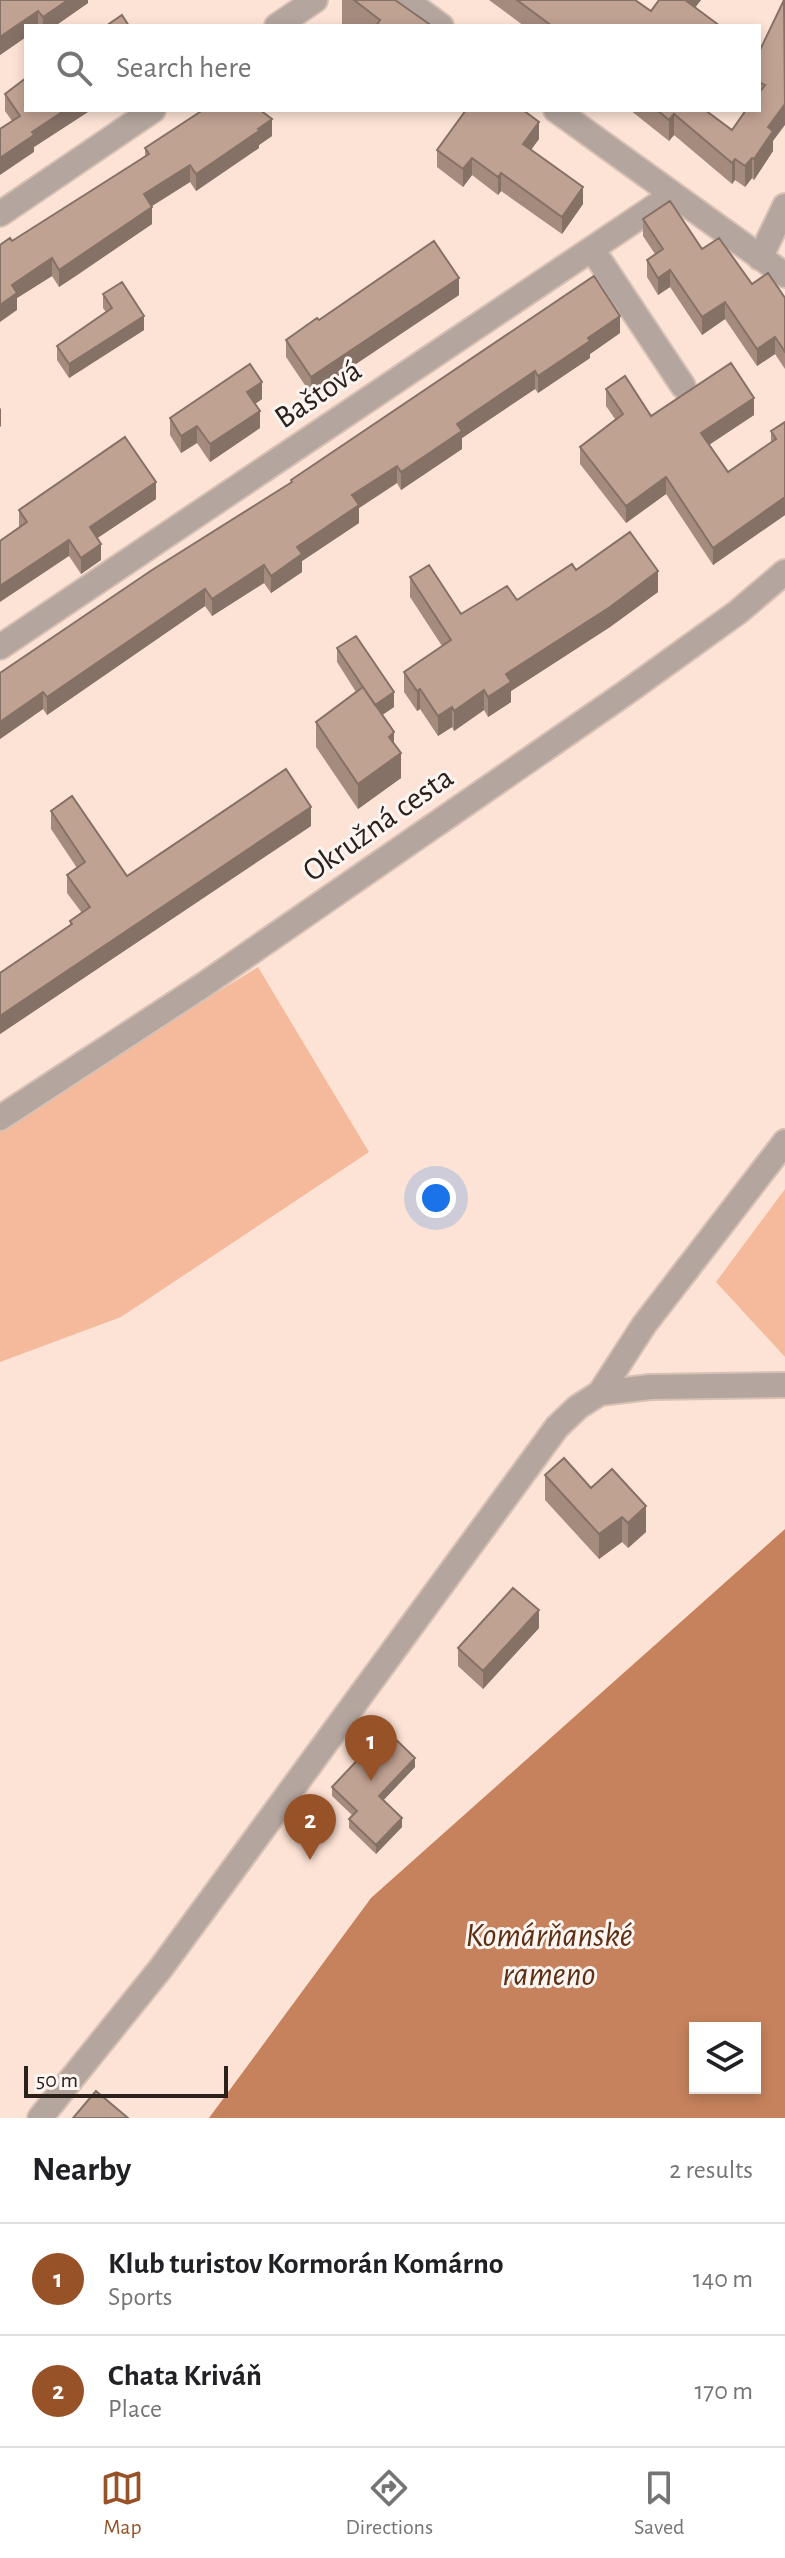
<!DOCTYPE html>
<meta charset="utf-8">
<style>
:root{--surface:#fff;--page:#f2f2f2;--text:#202124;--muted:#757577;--line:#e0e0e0;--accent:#985228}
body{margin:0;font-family:"Alegreya Sans",sans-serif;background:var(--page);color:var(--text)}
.controls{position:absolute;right:24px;bottom:24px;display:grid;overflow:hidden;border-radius:0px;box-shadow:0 4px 12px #0003}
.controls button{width:72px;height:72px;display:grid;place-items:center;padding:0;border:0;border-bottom:2px solid var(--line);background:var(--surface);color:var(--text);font:40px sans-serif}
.scale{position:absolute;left:24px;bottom:20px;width:204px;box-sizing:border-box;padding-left:8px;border:4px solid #2c211a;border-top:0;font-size:22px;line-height:28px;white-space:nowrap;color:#2c211a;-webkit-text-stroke:6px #fcf5f2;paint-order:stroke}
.you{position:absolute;left:436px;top:1198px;width:28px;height:28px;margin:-20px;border:6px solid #fff;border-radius:50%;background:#1a73e8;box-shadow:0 0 0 12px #1a73e833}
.badge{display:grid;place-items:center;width:52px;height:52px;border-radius:50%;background:var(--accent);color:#fff;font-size:26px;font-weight:700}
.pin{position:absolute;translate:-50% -66px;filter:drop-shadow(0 2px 4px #0008)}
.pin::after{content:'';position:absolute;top:42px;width:28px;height:24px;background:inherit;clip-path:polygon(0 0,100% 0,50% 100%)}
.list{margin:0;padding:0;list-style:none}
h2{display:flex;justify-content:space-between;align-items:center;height:104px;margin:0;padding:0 32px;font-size:34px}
h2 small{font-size:26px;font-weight:400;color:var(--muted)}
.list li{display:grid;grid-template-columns:52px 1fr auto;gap:24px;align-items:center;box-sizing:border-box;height:112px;padding:0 32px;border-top:2px solid var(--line)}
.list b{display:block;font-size:30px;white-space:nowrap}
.list p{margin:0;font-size:26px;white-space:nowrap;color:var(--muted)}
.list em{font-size:26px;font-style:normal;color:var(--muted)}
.icon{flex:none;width:44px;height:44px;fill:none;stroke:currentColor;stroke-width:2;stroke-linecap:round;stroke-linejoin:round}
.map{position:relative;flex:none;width:785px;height:2118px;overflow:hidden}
.search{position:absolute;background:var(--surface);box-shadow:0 4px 12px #0003;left:24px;right:24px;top:24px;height:88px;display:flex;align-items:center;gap:20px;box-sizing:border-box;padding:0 28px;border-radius:0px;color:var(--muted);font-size:30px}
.sheet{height:328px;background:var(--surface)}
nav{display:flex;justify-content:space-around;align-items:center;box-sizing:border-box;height:112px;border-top:2px solid var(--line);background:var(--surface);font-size:22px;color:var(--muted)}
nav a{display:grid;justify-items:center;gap:4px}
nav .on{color:var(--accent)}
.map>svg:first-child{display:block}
</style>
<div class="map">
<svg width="785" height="2118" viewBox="0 0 785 2118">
<rect width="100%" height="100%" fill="#fde3d6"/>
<!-- green -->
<path fill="#f5ba9b" d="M 258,967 L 369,1152 L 121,1317 L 0,1362 L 0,1127 Z
M 785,1189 L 785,1357 L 716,1282 Z"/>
<!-- water -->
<path fill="#c6825c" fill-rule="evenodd" d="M 785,1529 L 785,2118 L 209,2118 L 371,1898 ZM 695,2028 L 755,2028 L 755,2088 L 695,2088 Z"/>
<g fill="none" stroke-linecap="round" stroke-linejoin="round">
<defs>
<path id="minor" d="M 406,0 L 441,26
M 277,26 L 315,0
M 556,110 L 785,275
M 0,214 L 153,110
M 592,249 L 683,386
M 760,258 L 785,206
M 0,647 L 672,195
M 0,1118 L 205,984 L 624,694 L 738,612 L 785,572
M 600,1393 L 650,1387 L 785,1385
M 40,2118 L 161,1968 L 557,1427 L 578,1407 L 600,1393 L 644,1325 L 785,1142"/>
</defs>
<!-- minor casing -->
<use href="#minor" stroke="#d7c0b4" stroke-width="28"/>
<!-- minor -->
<use href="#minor" stroke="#b4a69f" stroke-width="24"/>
</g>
<!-- wall -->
<path fill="#a58b7e" d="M 0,0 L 88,0 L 88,3 L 55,26 L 26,26 L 26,37 L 0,55 Z
M 342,0 L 395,0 L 432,26 L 343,26 L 342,25 Z
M 489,0 L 635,0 L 651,11 L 659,0 L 701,0 L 695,7 L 720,26 L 524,26 Z
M 759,52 L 773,141 L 773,151 L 754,180 L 752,178 L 745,187 L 735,180 L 732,184 L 674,135 L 669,141 L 630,110 L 705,110 L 732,130 L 759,110 Z
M 5,94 L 26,110 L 91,110 L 34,147 L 34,152 L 5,111 Z
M 272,136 L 259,145 L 259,148 L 196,191 L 190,182 L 152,206 L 152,224 L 76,276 L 59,287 L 52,276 L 17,298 L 17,310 L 12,241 L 145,157 L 145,148 Z
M 539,139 L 531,149 L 583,204 L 562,234 L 501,191 L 498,195 L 472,175 L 463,187 L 437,167 L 437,150 Z
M 643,219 L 702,249 L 752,284 L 785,298 L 785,369 L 775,354 L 757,366 L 725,319 L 702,335 L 670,287 L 658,295 L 647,277 L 647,260 L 655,254 L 643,236 Z
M 103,294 L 144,330 L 69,378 L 57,360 L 57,346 L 106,312 L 103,308 Z
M 459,295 L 311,394 L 286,357 L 286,340 L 319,320 Z
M 620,333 L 590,354 L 590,358 L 538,393 L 535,389 L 462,438 L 462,449 L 401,490 L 397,483 L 359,508 L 359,523 L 302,561 L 302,572 L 271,593 L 264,583 L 212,616 L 205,606 L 47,715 L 43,709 L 0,739 L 0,673 L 291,483 L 291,480 Z
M 606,389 L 651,416 L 754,415 L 709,445 L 728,472 L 771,443 L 771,431 L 785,422 L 785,515 L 713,565 L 666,494 L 626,523 L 580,464 L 580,447 L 615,419 L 606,406 Z
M 262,399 L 255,404 L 260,428 L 210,462 L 197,443 L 181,453 L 170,435 L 170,418 Z
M 156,499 L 97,538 L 101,560 L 81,574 L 69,556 L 19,527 L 19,510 Z
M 576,570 L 658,592 L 610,627 L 511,691 L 511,702 L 488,717 L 484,710 L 454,731 L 452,727 L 438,736 L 420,709 L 417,711 L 404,692 L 404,672 L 442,646 L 410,597 L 410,577 L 461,614 L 517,600 Z
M 337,648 L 394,707 L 382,715 L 394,744 L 401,778 L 358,809 L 316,747 L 316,722 L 356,692 L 337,662 Z
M 51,811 L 127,876 L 311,826 L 0,1034 L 0,973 L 70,926 L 70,921 L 82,913 L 67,893 L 67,875 L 77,868 L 51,829 Z
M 545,1475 L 591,1488 L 646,1532 L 628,1548 L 622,1542 L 599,1559 L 545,1500 Z
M 539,1628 L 483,1689 L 458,1666 L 458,1648 Z
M 415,1767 L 383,1800 L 402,1827 L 376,1854 L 349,1828 L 349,1819 L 352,1815 L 332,1796 L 332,1787 Z"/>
<!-- shaded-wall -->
<path fill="#867166" d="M 68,0 L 88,0 L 88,3 L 55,26 L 43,26 L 43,17 Z
M 685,0 L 701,0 L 685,21 Z
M 38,11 L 38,26 L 26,26 L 26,37 L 0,55 L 0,37 Z
M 785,104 L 785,125 L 773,141 L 773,151 L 754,180 L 754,159 L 768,127 Z
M 65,110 L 91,110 L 34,147 L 34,152 L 0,175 L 0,158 L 32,132 Z
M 674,114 L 674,135 L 669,141 L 669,120 Z
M 272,119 L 272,136 L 259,145 L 259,148 L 196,191 L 196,174 Z
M 539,122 L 539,139 L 523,161 L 523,144 Z
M 472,158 L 472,175 L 463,187 L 463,169 Z
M 752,158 L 752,178 L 745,187 L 745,166 Z
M 735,159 L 735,180 L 732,184 L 732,163 Z
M 190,165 L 190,182 L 144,211 L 144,194 Z
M 501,173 L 501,191 L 498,195 L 498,177 Z
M 583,187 L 583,204 L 562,234 L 562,217 Z
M 152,207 L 152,224 L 59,287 L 59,270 Z
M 52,258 L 52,276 L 17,298 L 17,310 L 0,322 L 0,305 L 12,285 Z
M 670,270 L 670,287 L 658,295 L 658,278 Z
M 459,278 L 459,295 L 311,394 L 311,377 Z
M 725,302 L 725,319 L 702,335 L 702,317 Z
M 144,316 L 144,330 L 69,378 L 69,364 Z
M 620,316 L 620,333 L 590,354 L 590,358 L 538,393 L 538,376 L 588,338 Z
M 775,337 L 775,354 L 757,366 L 757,349 Z
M 535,371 L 535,389 L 462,438 L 462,449 L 401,490 L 401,472 L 457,424 Z
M 262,382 L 262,399 L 247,410 L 247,392 Z
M 754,398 L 754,415 L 701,450 L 701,433 Z
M 1,408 L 1,426 L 0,427 L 0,409 Z
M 260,411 L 260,428 L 210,462 L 210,444 Z
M 197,426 L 197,443 L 181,453 L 181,436 Z
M 397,466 L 397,483 L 359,508 L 359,523 L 302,561 L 302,572 L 271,593 L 271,576 L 297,547 L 352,495 Z
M 666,477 L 666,494 L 626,523 L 626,506 Z
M 156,482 L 156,499 L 90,543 L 90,527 Z
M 785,497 L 785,515 L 713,565 L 713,548 Z
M 69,540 L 69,556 L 0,602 L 0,586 Z
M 101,544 L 101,560 L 81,574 L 81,558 Z
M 264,565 L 264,583 L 212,616 L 212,599 Z
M 658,571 L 658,592 L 610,627 L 511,691 L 511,702 L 488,717 L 488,697 L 506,674 Z
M 205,589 L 205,606 L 47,715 L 47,697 Z
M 420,689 L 420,709 L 417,711 L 417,691 Z
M 484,690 L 484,710 L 454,731 L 454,711 Z
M 43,692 L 43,709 L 0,739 L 0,722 Z
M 394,692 L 394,707 L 375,720 L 375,705 Z
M 452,707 L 452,727 L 438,736 L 438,716 Z
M 394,732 L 394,757 L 401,753 L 401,778 L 358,809 L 358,784 L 389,737 Z
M 311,807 L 311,826 L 0,1034 L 0,1016 Z
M 646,1506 L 646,1532 L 628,1548 L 628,1523 Z
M 622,1517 L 622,1542 L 599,1559 L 599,1534 Z
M 539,1610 L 539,1628 L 483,1689 L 483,1671 Z
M 415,1758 L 415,1767 L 379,1805 L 379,1796 Z
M 402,1818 L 402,1827 L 376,1854 L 376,1845 Z"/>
<!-- building -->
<path fill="#c0a292" stroke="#867166" stroke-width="2" d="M 0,0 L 68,0 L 43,17 L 38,11 L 0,37 Z
M 354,0 L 395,0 L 432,26 L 376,26 L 380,20 Z
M 517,0 L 635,0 L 651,11 L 659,0 L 685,0 L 720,26 L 552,26 Z
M 784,0 L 785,104 L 768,127 L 773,131 L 754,159 L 752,158 L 745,166 L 735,159 L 732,163 L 674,114 L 669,120 L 657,110 L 705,110 L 732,130 L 746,110 L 759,110 L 759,93 L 765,85 L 759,82 L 759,52 Z
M 122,15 L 129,26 L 106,26 Z
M 26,78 L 26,110 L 65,110 L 32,132 L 34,135 L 0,158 L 0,129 L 20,116 L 5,94 Z
M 203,110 L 246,110 L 247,111 L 249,110 L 260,110 L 272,119 L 258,129 L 259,131 L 196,174 L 190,165 L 144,194 L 152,207 L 59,270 L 52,258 L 12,285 L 17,293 L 0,305 L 0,245 L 10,238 L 12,241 L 149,154 L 145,148 Z
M 466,110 L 523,110 L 539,122 L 523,144 L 583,187 L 562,217 L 501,173 L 498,177 L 472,158 L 463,169 L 437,150 Z
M 670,201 L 702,249 L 719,238 L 752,284 L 768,273 L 785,298 L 785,352 L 775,337 L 757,349 L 725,302 L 702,317 L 670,270 L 658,278 L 647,260 L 663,249 L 643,219 Z
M 434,241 L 459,278 L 311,377 L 286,340 L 317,318 L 319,320 Z
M 594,276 L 620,316 L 588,338 L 590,341 L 538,376 L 535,371 L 457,424 L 462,431 L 401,472 L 397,466 L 352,495 L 359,505 L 297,547 L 302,554 L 271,576 L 264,565 L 212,599 L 205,589 L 47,697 L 43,692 L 0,722 L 0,673 L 152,570 L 292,482 L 291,480 Z
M 122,282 L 144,316 L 69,364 L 57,346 L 112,308 L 103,294 Z
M 731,363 L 754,398 L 701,433 L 728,472 L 776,439 L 771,431 L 785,422 L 785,497 L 713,548 L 666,477 L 626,506 L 580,447 L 623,414 L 606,389 L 625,376 L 651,416 Z
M 250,364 L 262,382 L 247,392 L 260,411 L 210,444 L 197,426 L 181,436 L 170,418 Z
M 125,437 L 156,482 L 90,527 L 101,544 L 81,558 L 69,540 L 0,586 L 0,541 L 27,522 L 19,510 Z
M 630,532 L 658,571 L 610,607 L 506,674 L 511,682 L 488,697 L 484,690 L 454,711 L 452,707 L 438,716 L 420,689 L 417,691 L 404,672 L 451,640 L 410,577 L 429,565 L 461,614 L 507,586 L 517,600 L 572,564 L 576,570 Z
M 356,636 L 394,692 L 375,705 L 337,648 Z
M 363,687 L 394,732 L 389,737 L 401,753 L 358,784 L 316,722 Z
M 286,769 L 311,807 L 0,1016 L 0,973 L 72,924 L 70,921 L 90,907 L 67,875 L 85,862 L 51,811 L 72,796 L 127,876 Z
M 564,1458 L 591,1488 L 612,1469 L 646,1506 L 628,1523 L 622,1517 L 599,1534 L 545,1475 Z
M 513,1588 L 539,1610 L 483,1671 L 458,1648 Z
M 386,1730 L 415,1758 L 379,1796 L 402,1818 L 376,1845 L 349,1819 L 357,1811 L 332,1787 Z
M 96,2091 L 128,2118 L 73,2118 Z"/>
<g text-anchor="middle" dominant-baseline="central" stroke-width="6" stroke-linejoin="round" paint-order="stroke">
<!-- street labels -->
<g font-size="32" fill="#2c211a" stroke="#fcf5f2">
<text transform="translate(318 394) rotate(-34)">Baštová</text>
<text transform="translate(378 824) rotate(-35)">Okružná cesta</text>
</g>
<!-- water labels -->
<g font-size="34" font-style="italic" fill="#5d3014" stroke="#fcf5f2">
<text x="549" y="1936">Komárňanské<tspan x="549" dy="39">rameno</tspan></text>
</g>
</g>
</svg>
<div class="controls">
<button><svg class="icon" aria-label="layers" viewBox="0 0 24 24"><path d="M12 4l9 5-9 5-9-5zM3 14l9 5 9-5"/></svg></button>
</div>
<div class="scale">50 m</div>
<div class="you"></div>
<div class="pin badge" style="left:371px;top:1781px">1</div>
<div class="pin badge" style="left:310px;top:1860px">2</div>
<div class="search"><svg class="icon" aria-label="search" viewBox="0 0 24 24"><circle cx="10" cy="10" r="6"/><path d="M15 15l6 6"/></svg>Search here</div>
</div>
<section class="sheet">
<h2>Nearby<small>2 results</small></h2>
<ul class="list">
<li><span class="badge">1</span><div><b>Klub turistov Kormorán Komárno</b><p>Sports</p></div><em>140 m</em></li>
<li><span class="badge">2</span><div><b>Chata Kriváň</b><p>Place</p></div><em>170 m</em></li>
</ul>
</section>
<nav>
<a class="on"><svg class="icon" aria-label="map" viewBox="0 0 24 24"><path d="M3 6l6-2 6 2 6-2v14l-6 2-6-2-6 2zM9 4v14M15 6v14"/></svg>Map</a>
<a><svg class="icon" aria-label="directions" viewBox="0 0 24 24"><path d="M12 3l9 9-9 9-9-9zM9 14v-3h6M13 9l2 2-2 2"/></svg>Directions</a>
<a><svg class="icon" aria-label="saved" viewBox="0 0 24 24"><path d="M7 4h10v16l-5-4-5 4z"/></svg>Saved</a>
</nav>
